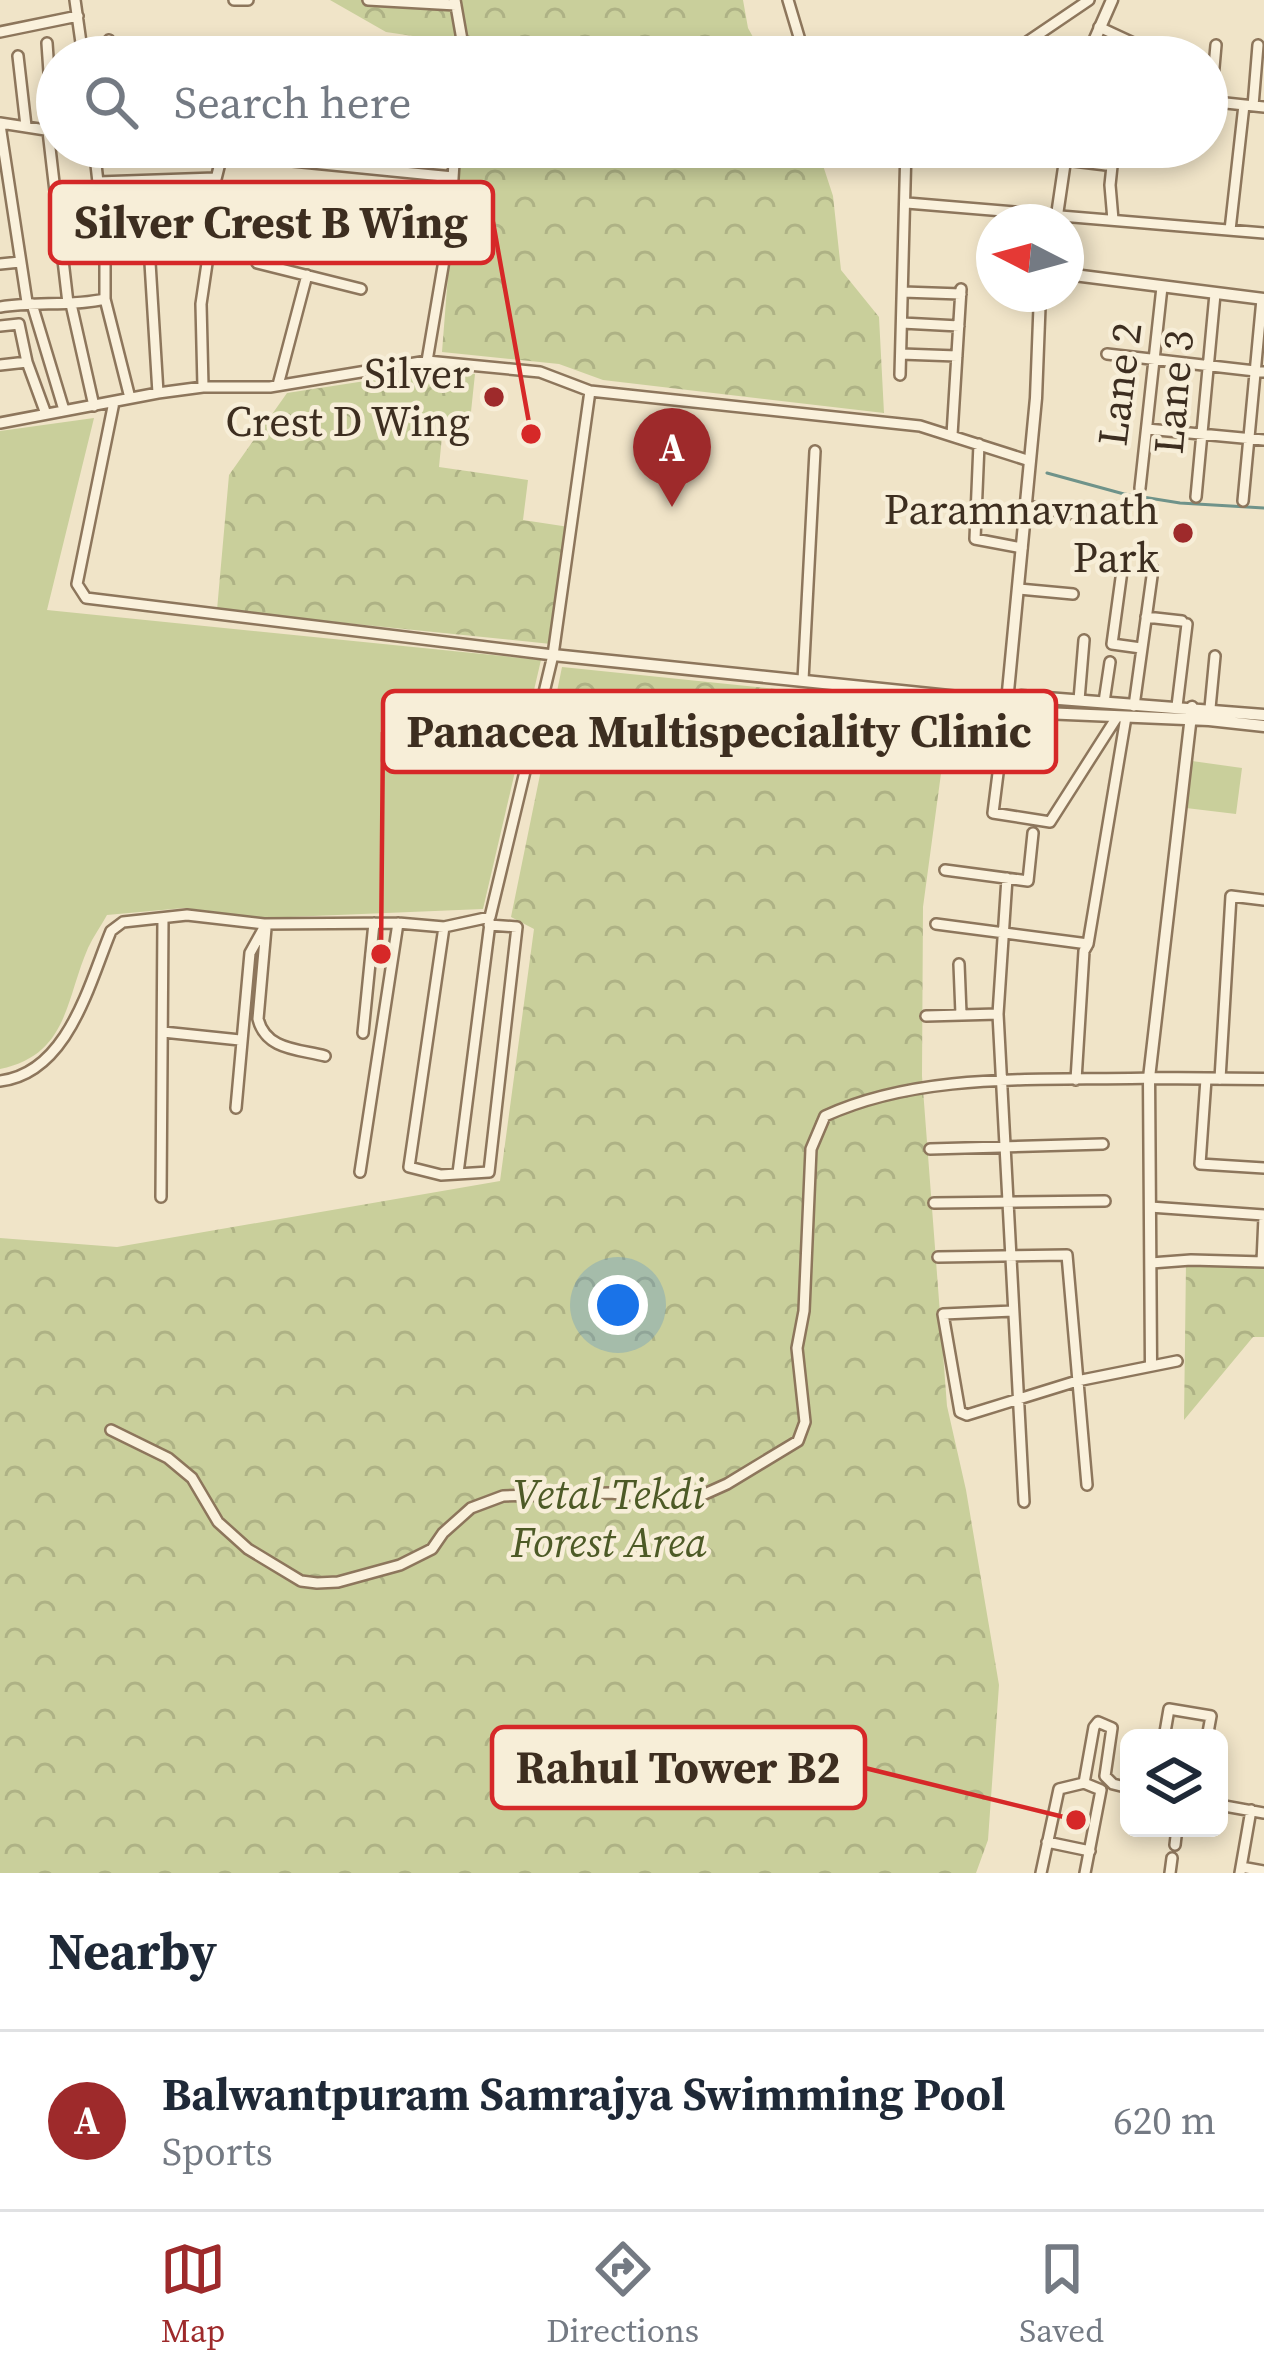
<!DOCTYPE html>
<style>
:root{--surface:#fff;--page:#f2f2f3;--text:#1f2937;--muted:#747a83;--line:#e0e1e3;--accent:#9e2a2b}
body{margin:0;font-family:"Source Serif 4",serif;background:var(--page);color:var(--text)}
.controls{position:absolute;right:36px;bottom:36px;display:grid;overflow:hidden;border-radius:18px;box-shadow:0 6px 18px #0003}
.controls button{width:108px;height:108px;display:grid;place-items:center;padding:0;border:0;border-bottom:3px solid var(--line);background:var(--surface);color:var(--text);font:60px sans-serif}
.compass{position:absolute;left:976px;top:204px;width:108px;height:108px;border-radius:50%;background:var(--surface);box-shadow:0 6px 18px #0003;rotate:276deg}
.you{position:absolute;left:618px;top:1305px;width:42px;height:42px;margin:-30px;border:9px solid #fff;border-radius:50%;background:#1a73e8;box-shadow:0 0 0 18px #1a73e833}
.badge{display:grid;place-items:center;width:78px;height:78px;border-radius:50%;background:var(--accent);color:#fff;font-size:39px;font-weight:700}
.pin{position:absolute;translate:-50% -99px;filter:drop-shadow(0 3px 6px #0008)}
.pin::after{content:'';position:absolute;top:63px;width:42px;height:36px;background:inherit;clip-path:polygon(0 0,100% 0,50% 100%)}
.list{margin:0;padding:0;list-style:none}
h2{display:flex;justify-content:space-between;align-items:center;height:156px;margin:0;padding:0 48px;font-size:51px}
h2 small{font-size:39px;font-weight:400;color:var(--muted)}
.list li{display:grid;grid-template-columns:78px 1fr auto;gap:36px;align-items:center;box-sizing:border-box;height:180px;padding:0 48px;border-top:3px solid var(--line)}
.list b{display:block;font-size:45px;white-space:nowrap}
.list p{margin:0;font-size:39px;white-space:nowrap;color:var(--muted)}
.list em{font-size:39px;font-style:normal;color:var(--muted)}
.icon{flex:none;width:66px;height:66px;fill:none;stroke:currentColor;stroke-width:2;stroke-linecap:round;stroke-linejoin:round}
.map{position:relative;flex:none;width:1264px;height:1873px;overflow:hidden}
.search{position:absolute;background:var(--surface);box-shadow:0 6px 18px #0003;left:36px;right:36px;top:36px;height:132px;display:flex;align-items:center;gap:30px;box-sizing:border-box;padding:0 42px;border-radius:66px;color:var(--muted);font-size:45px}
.sheet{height:336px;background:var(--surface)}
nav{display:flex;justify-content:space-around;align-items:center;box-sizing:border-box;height:168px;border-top:3px solid var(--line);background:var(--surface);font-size:33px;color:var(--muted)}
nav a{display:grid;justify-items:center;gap:6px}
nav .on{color:var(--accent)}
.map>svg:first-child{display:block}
</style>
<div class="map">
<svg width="1264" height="1873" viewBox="0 0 1264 1873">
<defs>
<pattern id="forest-crowns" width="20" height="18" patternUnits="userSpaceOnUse" patternTransform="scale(3)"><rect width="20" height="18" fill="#c9cf9b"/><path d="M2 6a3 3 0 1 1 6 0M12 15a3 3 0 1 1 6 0" fill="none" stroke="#aeb285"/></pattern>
</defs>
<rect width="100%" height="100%" fill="#f0e4c8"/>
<!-- green -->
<path fill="#c9cf9b" d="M 94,418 L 47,610 L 541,660 L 483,909 L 265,918 L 184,908 L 107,915 C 101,926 93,937 88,948 C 65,1001 68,1055 0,1069 L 0,431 Z
M 1192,761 L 1242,768 L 1236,814 L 1186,808 Z"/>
<!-- forest -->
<path fill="url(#forest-crowns)" d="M 330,0 L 743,0 L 748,28 L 764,57 L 466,57 L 466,44 L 386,32 Z
M 458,147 L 817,147 L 833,196 L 841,270 L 879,317 L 884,413 L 603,380 L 559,364 L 442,352 Z
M 437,370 L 475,374 L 468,440 L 442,436 L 439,467 L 528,480 L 523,520 L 569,527 L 551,644 L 217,610 L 229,475 L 287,393 Z
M 562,667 L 950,707 L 923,907 L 922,1076 L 947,1406 L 966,1490 L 999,1685 L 988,1840 L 976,1873 L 0,1873 L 0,1238 L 117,1247 L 500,1181 L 534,929 L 511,917 Z
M 1186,1263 L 1264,1267 L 1264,1337 L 1253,1337 L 1184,1420 Z"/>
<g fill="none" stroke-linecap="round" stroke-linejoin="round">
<!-- stream -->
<path stroke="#6f938a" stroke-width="3" d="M 1047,473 L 1124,494 L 1180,503 L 1264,508"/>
<defs>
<path id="minor" d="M 75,0 L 83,57
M 234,0 L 248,0
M 368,0 L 456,5
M 455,0 L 465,57
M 788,0 L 805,57
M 1099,27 L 1140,46
M 0,32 L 78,16
M 109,40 L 111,57
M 47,43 L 53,131
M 18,56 L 26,126
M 1005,57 L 1089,0
M 1207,101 L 1264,107
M 1211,101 L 1216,45
M 1253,106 L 1258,45
M 0,123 L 52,131
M 0,125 L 27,302
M 48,131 L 68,303
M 94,147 L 105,244 L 105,299 L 130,398
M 222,154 L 453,177
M 1065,160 L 1106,165
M 145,181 L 158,393
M 98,182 L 215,178
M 183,197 L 450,225
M 907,203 L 1264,233
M 1113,220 L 1110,185 L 1114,147
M 205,223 L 224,147
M 1230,230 L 1244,105
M 257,263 L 361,289
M 0,264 L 20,262
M 903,292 L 961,294
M 32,304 L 64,410
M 71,304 L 94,406
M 0,307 C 35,301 70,307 105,299
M 902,323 L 959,326
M 0,326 L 19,324 L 27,362 L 46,414
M 901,354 L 957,356
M 1107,354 L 1264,372
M 427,361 L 450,225 L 455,147
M 0,365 L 27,362
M 900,375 L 906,147
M 278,385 L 307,275
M 203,387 L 201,304 L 210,243
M 114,402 L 77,584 L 86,598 L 553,655
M 0,423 L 158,393 L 203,387 L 270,387 L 427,361 L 540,372 L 590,391 L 920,426 L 1030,461
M 1147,429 L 1264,440
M 952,435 L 961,289
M 979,444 L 975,539 L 1022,548
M 1140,488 L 1162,287
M 1196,497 L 1215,294
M 1243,501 L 1262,299
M 1026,506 L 1080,515
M 1124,556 L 1112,644 L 1141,648
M 1019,589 L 1073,594
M 1146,617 L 1182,621
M 803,680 L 815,451
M 1079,700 L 1084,640
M 1007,702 L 993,813 L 1050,822 L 1117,717
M 1104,702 L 1110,662
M 1134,706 L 1153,569
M 1177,706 L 1187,624
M 1210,708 L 1215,656
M 945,870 L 1028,881 L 1033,833
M 1007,878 L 998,1014 L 1024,1502
M 936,924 L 1088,944 L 1084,951 L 1076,1080
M 444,927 L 409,1167 L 441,1175 L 489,1172 L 517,927 L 489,925
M 266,928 L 258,1019 C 266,1050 298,1049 325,1056
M 1088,944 L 1126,717
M 959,964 L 961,1014
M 926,1016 L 998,1014
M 163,1032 L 240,1040
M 363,1033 L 374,923
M 1206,1079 L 1200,1164 L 1264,1168
M 1220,1079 L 1231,896 L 1264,900
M 0,1081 C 68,1073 89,984 111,931 L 123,922 L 187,915 L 264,924 L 398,923 L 444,927 L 490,917 L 553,655 L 590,391
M 236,1108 L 250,953 L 266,924
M 930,1149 L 1103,1144
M 360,1172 L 398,923
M 458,1173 L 490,923
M 161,1197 L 163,918
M 934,1203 L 1105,1201
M 1150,1207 L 1264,1215
M 938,1257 L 1067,1255 L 1087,1485
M 1262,1262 L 1264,1217
M 1151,1263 L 1191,1260 L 1264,1262
M 1013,1311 L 943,1314 L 960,1412 L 967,1415 L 1077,1381 L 1177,1361
M 111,1430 L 168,1458 L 192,1478 L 218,1522 L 248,1549 L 301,1581 L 317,1583 L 338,1582 L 400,1565 L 432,1549 L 443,1533 L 471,1508 L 503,1496 L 610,1493 L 673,1499 L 698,1497 L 727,1484 L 798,1441 L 805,1422 L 797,1348 L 804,1311 L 811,1149 L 825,1116 C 923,1071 1043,1081 1149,1078
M 1164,1738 L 1169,1709 L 1211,1716 L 1207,1738
M 1084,1783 L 1094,1727 L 1098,1722 L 1112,1728 L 1105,1776 L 1113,1784 L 1129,1788
M 1219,1805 L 1264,1813
M 1047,1842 L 1090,1851
M 1175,1845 L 1177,1828
M 1241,1867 L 1264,1871
M 1041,1873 L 1059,1789 L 1084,1783 L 1101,1790 L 1085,1873
M 1170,1873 L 1172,1858
M 1240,1873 L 1251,1810"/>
<path id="tertiary" d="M 1087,57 L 1112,0
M 1056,222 L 1067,147
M 1066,274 L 1264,299
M 553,655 L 1007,702 L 1021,696 L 1264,715
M 1007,702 L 1036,398 L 1040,294
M 1012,702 L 1019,712 L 1209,720 L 1264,726
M 1149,1078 L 1264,1079
M 1151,1364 L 1149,1078 L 1192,707"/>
</defs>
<!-- minor casing -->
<use href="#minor" stroke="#8d765c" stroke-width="14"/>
<!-- tertiary casing -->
<use href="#tertiary" stroke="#8d765c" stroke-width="15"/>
<!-- minor -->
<use href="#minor" stroke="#faf1dc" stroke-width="9"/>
<!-- tertiary -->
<use href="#tertiary" stroke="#faf1dc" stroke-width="10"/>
</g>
<!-- markers -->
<g fill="#9e2a2b" stroke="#f7eed8" stroke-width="4.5">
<circle cx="494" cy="397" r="12"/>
<circle cx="1183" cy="533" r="12"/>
</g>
<g text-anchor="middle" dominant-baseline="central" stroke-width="9" stroke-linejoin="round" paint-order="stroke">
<!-- poi labels -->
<g font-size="42" fill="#3d2e20" stroke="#f7eed8" text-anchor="end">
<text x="470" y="373">Silver<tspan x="470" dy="48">Crest D Wing</tspan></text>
<text x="1159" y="509">Paramnavnath<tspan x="1159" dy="48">Park</tspan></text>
</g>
<!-- street labels -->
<g font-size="42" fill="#3d2e20" stroke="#f7eed8">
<text transform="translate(1119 384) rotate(-83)">Lane 2</text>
<text transform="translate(1173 392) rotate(-85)">Lane 3</text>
</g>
<!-- park labels -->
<g font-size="42" font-style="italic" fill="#4d5a26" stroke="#f7eed8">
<text x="609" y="1494">Vetal Tekdi<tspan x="609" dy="48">Forest Area</tspan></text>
</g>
</g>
<!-- callouts -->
<path fill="none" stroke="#d62828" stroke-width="4.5" d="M531 434L493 222M381 954L383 732M1076 1820L865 1768"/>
<g fill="#d62828" stroke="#f7eed8" stroke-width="4.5">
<circle cx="531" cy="434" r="12"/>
<circle cx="381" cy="954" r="12"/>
<circle cx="1076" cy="1820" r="12"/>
</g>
<g fill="#f7eed8" stroke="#d62828" stroke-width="4.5">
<rect x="50" y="182" width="443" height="81" rx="12"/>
<rect x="383" y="691" width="673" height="81" rx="12"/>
<rect x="492" y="1727" width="373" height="81" rx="12"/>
</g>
<g font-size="45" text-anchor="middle" font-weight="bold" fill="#3d2e20">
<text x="271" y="238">Silver Crest B Wing</text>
<text x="719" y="747">Panacea Multispeciality Clinic</text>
<text x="678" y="1783">Rahul Tower B2</text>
</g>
</svg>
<div class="controls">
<button><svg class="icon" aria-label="layers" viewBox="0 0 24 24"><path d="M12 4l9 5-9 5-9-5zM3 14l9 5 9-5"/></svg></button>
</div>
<svg class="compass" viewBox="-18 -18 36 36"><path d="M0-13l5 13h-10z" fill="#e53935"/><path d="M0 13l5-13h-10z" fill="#747a83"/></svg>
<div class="you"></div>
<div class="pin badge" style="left:672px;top:507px">A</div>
<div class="search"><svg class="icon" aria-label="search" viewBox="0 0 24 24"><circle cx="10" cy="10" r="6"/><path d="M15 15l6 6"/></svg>Search here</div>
</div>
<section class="sheet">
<h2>Nearby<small></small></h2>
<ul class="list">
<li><span class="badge">A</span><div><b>Balwantpuram Samrajya Swimming Pool</b><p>Sports</p></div><em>620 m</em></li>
</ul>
</section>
<nav>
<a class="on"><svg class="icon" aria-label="map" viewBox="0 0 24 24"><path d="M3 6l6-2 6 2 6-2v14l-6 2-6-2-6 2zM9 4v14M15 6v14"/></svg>Map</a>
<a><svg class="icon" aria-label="directions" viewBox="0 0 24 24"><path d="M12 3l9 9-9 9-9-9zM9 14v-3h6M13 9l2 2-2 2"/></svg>Directions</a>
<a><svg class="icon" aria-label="saved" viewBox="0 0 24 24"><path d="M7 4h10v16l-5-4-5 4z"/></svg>Saved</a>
</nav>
